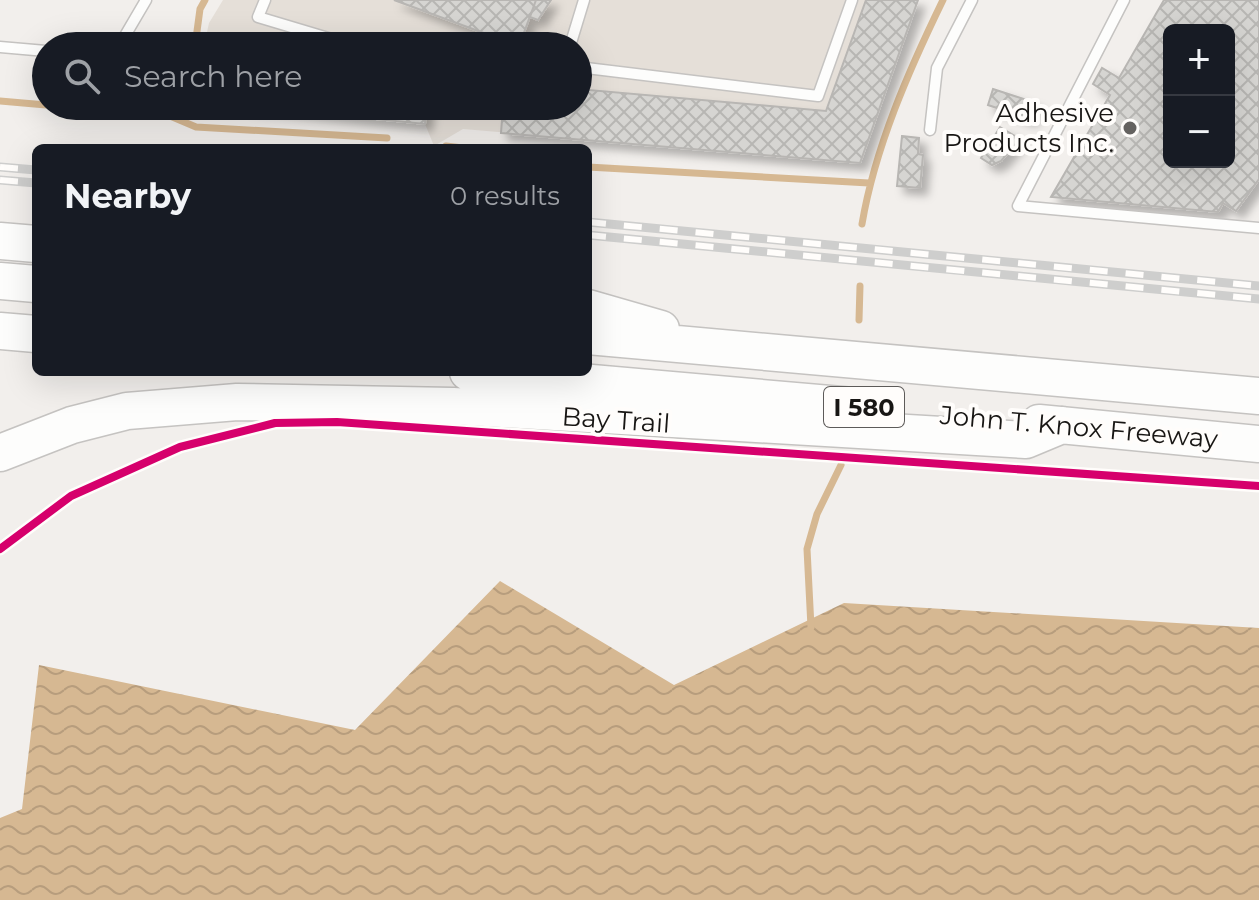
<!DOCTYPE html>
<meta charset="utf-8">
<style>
:root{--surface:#171b24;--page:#20242c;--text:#f1f3f6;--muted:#9ea1a6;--line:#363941}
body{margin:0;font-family:Montserrat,sans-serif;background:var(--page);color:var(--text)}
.controls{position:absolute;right:24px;top:24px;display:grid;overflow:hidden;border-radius:12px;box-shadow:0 8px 32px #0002}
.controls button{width:72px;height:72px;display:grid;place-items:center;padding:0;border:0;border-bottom:2px solid var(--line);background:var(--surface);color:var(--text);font:40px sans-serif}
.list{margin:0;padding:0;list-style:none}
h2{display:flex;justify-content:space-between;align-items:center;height:104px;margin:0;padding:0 32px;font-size:34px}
h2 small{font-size:26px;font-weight:400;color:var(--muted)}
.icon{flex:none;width:44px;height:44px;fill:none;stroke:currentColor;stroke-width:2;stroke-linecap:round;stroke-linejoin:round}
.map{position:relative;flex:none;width:1259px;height:900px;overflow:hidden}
.search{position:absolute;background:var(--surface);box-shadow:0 8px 32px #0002;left:32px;top:32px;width:560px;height:88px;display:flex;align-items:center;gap:20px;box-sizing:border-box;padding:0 28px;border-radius:44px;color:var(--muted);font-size:30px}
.panel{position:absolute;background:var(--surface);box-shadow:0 8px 32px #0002;left:32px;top:144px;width:560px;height:232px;border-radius:12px}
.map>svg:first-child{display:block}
</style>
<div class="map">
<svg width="1259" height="900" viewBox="0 0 1259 900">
<defs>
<pattern id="water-waves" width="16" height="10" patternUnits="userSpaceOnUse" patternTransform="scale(2)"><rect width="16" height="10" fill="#d6b892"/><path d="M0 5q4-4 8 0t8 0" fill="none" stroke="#b79d7d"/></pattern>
<pattern id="building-cross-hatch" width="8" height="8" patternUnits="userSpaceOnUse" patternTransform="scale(2)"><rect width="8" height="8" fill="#d6d5d2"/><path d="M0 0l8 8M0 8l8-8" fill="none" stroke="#b7b6b3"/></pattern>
<filter id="shadow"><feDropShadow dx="7" dy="7" stdDeviation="4" flood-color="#0004"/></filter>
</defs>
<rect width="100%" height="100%" fill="#f2efec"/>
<!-- built -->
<path fill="#e5dfd8" d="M 223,0 L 918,0 L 860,163 L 463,129 L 434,146 L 425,124 L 226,106 L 578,106 L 578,46 L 204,46 L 209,23 Z"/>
<!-- water -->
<path fill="url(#water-waves)" d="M 500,581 L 674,685 L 844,603 L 1259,628 L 1259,900 L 0,900 L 0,818 L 22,809 L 39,665 L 355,730 Z"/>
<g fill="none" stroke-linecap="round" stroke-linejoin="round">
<!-- stream -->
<path stroke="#d6b892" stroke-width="7" d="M 195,46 L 200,9 L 205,0
M 0,101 L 46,105
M 63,106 L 163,113 L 196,127 L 387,138
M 446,146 L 463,148
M 588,167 L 869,183
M 862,224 C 875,147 909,70 943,0
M 859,320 L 860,286
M 811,627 L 807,549 L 817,514 L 841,465"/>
</g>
<!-- building -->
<path fill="url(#building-cross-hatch)" stroke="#b8b6b3" stroke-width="2" fill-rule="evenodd" filter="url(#shadow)" d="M 394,0 L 536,0 L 519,46 Z
M 536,0 L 551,0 L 538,20 L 530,17 Z
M 866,0 L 918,0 L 860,163 L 501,133 L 503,106 L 578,106 L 578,89 L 826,111 Z
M 1164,0 L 1259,0 L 1259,179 L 1236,211 L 1223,203 L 1218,212 L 1051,197 L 1110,95 L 1093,84 L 1102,68 L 1119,78 ZM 1169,30 L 1229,30 L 1229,162 L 1169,162 Z
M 993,89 L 1036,103 L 1030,119 L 988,105 Z
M 246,106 L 427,106 L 425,124 Z
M 1000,127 L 1020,139 L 1001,161 L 992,165 L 981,158 Z
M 902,136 L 919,138 L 918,154 L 923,155 L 920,188 L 897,186 Z"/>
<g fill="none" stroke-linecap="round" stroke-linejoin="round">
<defs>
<path id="lane" d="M 265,0 L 258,17 L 355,46
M 1124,0 L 1018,206 L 1259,228
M 119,46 L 146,0
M 570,46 L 584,0
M 0,47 L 46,51
M 578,67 L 818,96 L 852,0
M 930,130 L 937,68 L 972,0"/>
<path id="highway" d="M 0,241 L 36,244
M 0,281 L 36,284
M 588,308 L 661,329
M 0,331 L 36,334
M 588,336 L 1259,396
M 468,372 L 853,406
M 1039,423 L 1259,444
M 0,453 L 72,425 L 127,411 L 237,402 L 453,406 L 1026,440 L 1062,425"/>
</defs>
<!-- lane casing -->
<use href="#lane" stroke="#c5c3c1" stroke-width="13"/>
<!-- highway casing -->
<use href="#highway" stroke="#c5c3c1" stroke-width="39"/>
<!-- lane -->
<use href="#lane" stroke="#fdfdfc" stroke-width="10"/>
<!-- highway -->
<use href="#highway" stroke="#fdfdfc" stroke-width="36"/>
<defs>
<path id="rail" d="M 0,167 L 36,170
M 0,180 L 36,183
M 588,222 L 1259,286
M 588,235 L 1259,299"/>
</defs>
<!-- rail casing -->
<use href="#rail" stroke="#cececd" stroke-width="9"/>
<!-- rail -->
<use href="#rail" stroke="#fffdfb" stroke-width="6" stroke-dasharray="18" stroke-linecap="butt"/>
<defs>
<path id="cycleway" d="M 0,549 L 71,496 L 180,447 L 275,423 L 337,422 L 1259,486"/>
</defs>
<!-- cycleway casing -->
<use href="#cycleway" stroke="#fffdfb" stroke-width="13"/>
<!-- cycleway -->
<use href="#cycleway" stroke="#d6006c" stroke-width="8"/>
</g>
<!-- markers -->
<circle fill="#646260" stroke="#fffdfb" stroke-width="3" cx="1130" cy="128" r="8"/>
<g text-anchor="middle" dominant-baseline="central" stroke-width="8" stroke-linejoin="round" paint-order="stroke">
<!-- shield labels -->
<rect fill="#fffdfb" stroke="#5d5b59" stroke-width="2" x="824" y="387" width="80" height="40" rx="6"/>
<g font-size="24" font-weight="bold" fill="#181614">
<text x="864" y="407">I 580</text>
</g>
<!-- poi labels -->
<g font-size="26" fill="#181614" stroke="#fffdfb" text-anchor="end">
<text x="1114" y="113">Adhesive<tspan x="1114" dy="30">Products Inc.</tspan></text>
</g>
<!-- street labels -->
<g font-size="26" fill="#181614" stroke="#fffdfb">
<text transform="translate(616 420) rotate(4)">Bay Trail</text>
<text transform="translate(1079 427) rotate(5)">John T. Knox Freeway</text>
</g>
</g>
</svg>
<div class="controls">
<button>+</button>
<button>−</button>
</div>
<div class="search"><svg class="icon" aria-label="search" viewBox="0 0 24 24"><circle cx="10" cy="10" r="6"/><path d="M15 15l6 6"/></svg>Search here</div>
<section class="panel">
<h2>Nearby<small>0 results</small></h2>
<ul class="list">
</ul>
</section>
</div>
